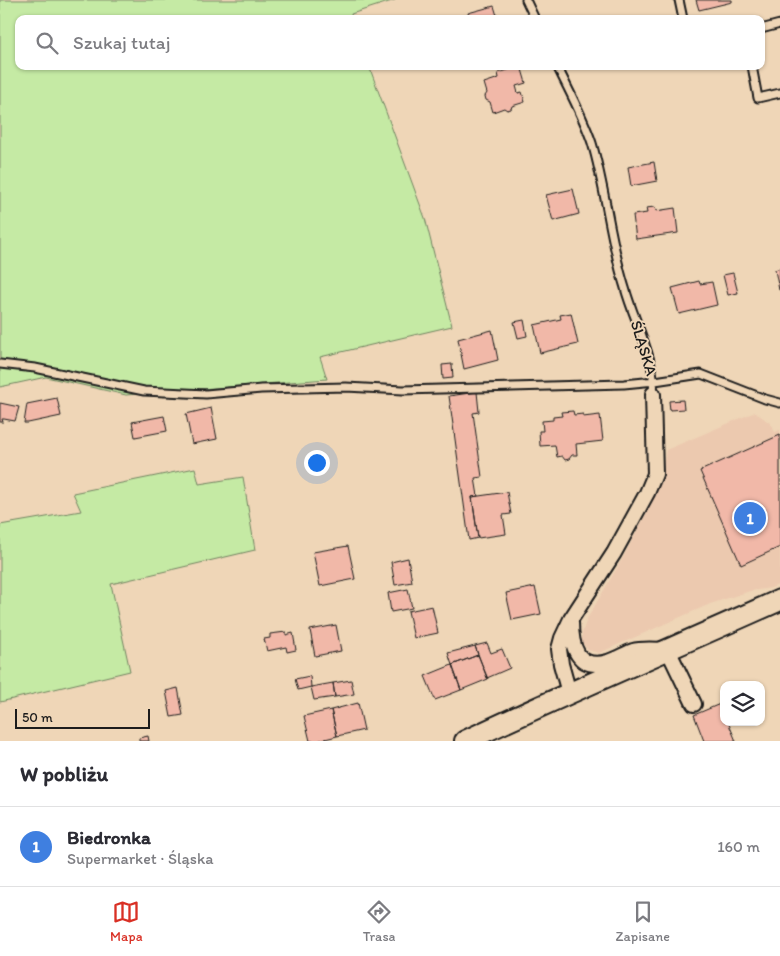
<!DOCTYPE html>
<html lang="pl">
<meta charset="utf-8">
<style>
:root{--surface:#fff;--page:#f7f7f7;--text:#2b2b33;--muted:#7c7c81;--line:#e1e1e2;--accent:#d93025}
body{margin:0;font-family:Itim,sans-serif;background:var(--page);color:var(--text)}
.controls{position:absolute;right:15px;bottom:15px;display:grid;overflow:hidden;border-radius:10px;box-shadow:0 1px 4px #0004}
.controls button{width:45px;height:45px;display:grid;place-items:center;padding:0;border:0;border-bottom:1px solid var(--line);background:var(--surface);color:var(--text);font:25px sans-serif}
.scale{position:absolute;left:15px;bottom:12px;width:135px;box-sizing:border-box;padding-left:5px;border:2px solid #1c1c1c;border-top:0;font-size:14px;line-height:18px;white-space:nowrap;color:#1c1c1c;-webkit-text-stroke:4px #efd6b7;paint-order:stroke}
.you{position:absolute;left:316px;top:462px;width:18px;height:18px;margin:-12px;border:4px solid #fff;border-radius:50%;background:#1a73e8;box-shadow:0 0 0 8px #1a73e833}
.badge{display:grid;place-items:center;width:32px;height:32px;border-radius:50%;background:var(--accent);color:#fff;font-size:16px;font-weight:700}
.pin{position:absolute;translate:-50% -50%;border:2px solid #fff;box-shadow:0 1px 5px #0006}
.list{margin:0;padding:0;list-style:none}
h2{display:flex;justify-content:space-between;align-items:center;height:65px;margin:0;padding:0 20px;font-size:21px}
h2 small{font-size:16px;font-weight:400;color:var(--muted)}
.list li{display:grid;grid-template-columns:32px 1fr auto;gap:15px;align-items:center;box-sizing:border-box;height:80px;padding:0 20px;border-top:1px solid var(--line)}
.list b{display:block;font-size:19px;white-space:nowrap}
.list p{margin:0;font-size:16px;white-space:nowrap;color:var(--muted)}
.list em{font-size:16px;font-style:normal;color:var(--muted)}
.icon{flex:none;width:28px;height:28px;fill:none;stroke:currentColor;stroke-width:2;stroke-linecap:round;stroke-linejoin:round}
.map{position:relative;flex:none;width:780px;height:741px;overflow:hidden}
.search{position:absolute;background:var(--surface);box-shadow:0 1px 4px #0004;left:15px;right:15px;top:15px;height:55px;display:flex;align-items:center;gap:12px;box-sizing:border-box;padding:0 18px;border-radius:10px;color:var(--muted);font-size:19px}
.sheet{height:145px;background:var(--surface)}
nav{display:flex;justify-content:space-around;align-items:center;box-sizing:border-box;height:70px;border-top:1px solid var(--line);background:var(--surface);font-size:14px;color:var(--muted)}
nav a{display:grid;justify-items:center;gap:2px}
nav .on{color:var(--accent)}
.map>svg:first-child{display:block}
</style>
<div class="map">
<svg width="780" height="741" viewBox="0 0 780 741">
<rect width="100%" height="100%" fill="#efd6b7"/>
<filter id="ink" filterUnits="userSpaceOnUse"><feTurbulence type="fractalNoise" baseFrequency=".02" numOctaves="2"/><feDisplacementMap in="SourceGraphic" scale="10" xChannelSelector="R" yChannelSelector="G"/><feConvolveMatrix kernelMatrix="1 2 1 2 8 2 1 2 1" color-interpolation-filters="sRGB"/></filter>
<g filter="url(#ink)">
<!-- built -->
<path fill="#ecc9af" d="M 755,412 L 770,423 L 775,432 L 780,430 L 780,584 L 771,588 L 750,591 L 710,604 L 599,653 L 588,650 L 582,643 L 582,633 L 587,619 L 621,561 L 646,514 L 661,476 L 666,450 Z"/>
<!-- green -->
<path fill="#c5eaa4" stroke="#708360" d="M 0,0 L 395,0 L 351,14 L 352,19 L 19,19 L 19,66 L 369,66 L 425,218 L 452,326 L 320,357 L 327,379 L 126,395 L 46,377 L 0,387 Z
M 195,468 L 199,484 L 243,477 L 255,550 L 111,584 L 130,671 L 0,702 L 0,525 L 81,511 L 73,493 Z"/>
<!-- building -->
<path fill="#f1b8a8" stroke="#1c1c1c" d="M 696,0 L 732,0 L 732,2 L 699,10 Z
M 494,6 L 498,19 L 470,19 L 468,13 Z
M 521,66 L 526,83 L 516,86 L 518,93 L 522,92 L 525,102 L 512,106 L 511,109 L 507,110 L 504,108 L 493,112 L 490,102 L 486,100 L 485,96 L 487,93 L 484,83 L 499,78 L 498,73 Z
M 654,162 L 657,181 L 631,186 L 628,167 Z
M 573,189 L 579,214 L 553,221 L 546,195 Z
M 655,207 L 656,211 L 675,208 L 678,233 L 636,239 L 633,215 L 647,213 L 646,208 Z
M 780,268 L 780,290 L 779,290 L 775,270 Z
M 733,273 L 738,293 L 728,295 L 723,275 Z
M 699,281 L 700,284 L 712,282 L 717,305 L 679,314 L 672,288 Z
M 571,313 L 578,344 L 540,353 L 534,325 L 561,319 L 560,315 Z
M 524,320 L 527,336 L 518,338 L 514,322 Z
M 492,330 L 498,360 L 464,369 L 458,339 Z
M 452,364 L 453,378 L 443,379 L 442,365 Z
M 477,392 L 479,412 L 473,413 L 482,477 L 475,478 L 478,496 L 472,497 L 478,538 L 469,540 L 449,396 Z
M 57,398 L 61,416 L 28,423 L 24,423 L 27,404 Z
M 683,400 L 684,409 L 670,410 L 669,401 Z
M 0,403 L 19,407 L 15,421 L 4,419 L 2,419 L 3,422 L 0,422 Z
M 211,408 L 217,439 L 192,444 L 186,414 Z
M 573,411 L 574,415 L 583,414 L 583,417 L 600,415 L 603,441 L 576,444 L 577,455 L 572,455 L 569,459 L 565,460 L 562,456 L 557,457 L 555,445 L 540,446 L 539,431 L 543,431 L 542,421 L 553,420 L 553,417 L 562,416 L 561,412 Z
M 164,416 L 167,431 L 135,437 L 132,422 Z
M 780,435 L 780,547 L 741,565 L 700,471 Z
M 507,492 L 511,514 L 503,515 L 506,534 L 478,538 L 472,497 Z
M 348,546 L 355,579 L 320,586 L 313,552 Z
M 408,558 L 412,582 L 395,585 L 391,562 Z
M 535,587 L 541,614 L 512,620 L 506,593 Z
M 408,589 L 412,608 L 391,612 L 388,593 Z
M 432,606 L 438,633 L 414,638 L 408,611 Z
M 336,625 L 341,651 L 315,656 L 310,630 Z
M 286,632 L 286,635 L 293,633 L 296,650 L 287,652 L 286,647 L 267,651 L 264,639 L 270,638 L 270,634 Z
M 487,643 L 491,653 L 502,649 L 510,668 L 487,678 L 475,646 Z
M 475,646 L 478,655 L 452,665 L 448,653 Z
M 478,655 L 488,679 L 461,690 L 452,665 Z
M 452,665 L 461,690 L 435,700 L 425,676 Z
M 310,676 L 311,687 L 298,690 L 295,679 Z
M 351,680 L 354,694 L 335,697 L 333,683 Z
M 333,683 L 335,697 L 314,700 L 311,687 Z
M 178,688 L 183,715 L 171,717 L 166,691 Z
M 358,703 L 364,730 L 337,736 L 331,710 Z
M 720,704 L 724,713 L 724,722 L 728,722 L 736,741 L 704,741 L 694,715 Z
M 331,710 L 337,736 L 317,741 L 310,741 L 304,716 Z
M 148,736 L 149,741 L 139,741 L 139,738 Z"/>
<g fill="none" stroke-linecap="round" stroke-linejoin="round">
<defs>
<path id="lane" d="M 526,0 L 535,19
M 679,0 L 683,19
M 761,29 L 780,24
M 557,66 C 569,91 583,116 592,143 C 606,190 610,241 625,288 C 634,322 657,360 653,394
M 752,66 L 758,98 L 780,93
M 0,364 L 35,368 L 144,391 L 206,394 L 261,389 L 346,387 L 403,390 L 624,384 L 655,381 L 701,374 L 765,399 L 780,403"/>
<path id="street" d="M 571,622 C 571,646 577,671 608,662 C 617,659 625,654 633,651 C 643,648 658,650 668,650 L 694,704
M 569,693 L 561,664 L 559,649 L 562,638 L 571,619 L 614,553 L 647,493 L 655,474 L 653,394"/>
<path id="secondary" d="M 465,741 C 569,692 675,647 780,600"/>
</defs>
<!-- lane casing -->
<use href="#lane" stroke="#1c1c1c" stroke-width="11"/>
<!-- street casing -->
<use href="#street" stroke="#1c1c1c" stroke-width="18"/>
<!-- secondary casing -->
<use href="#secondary" stroke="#1c1c1c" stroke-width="24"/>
<!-- lane -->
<use href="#lane" stroke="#efd6b7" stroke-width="7"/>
<!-- street -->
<use href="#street" stroke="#efd6b7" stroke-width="14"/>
<!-- secondary -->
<use href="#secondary" stroke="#efd6b7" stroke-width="20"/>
</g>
</g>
<g text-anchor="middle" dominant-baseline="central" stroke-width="4" stroke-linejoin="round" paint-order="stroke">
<!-- street labels -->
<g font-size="16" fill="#1c1c1c" stroke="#efd6b7">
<text transform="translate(644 348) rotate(73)">ŚLĄSKA</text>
</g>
</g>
</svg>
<div class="controls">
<button><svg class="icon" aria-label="layers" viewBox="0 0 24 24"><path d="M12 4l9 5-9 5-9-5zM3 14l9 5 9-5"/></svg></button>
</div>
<div class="scale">50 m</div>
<div class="you"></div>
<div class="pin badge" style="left:750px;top:518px;background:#3f7fe0">1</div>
<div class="search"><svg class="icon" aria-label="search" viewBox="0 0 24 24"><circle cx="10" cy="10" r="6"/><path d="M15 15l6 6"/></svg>Szukaj tutaj</div>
</div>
<section class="sheet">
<h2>W pobliżu<small></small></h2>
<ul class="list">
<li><span class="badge" style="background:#3f7fe0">1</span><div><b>Biedronka</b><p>Supermarket · Śląska</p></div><em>160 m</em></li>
</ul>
</section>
<nav>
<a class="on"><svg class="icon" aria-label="map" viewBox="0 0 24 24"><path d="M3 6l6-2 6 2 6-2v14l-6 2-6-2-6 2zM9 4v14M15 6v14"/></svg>Mapa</a>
<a><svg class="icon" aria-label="directions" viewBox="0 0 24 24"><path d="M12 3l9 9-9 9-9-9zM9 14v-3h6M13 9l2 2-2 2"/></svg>Trasa</a>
<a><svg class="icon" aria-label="saved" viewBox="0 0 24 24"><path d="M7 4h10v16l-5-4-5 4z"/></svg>Zapisane</a>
</nav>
